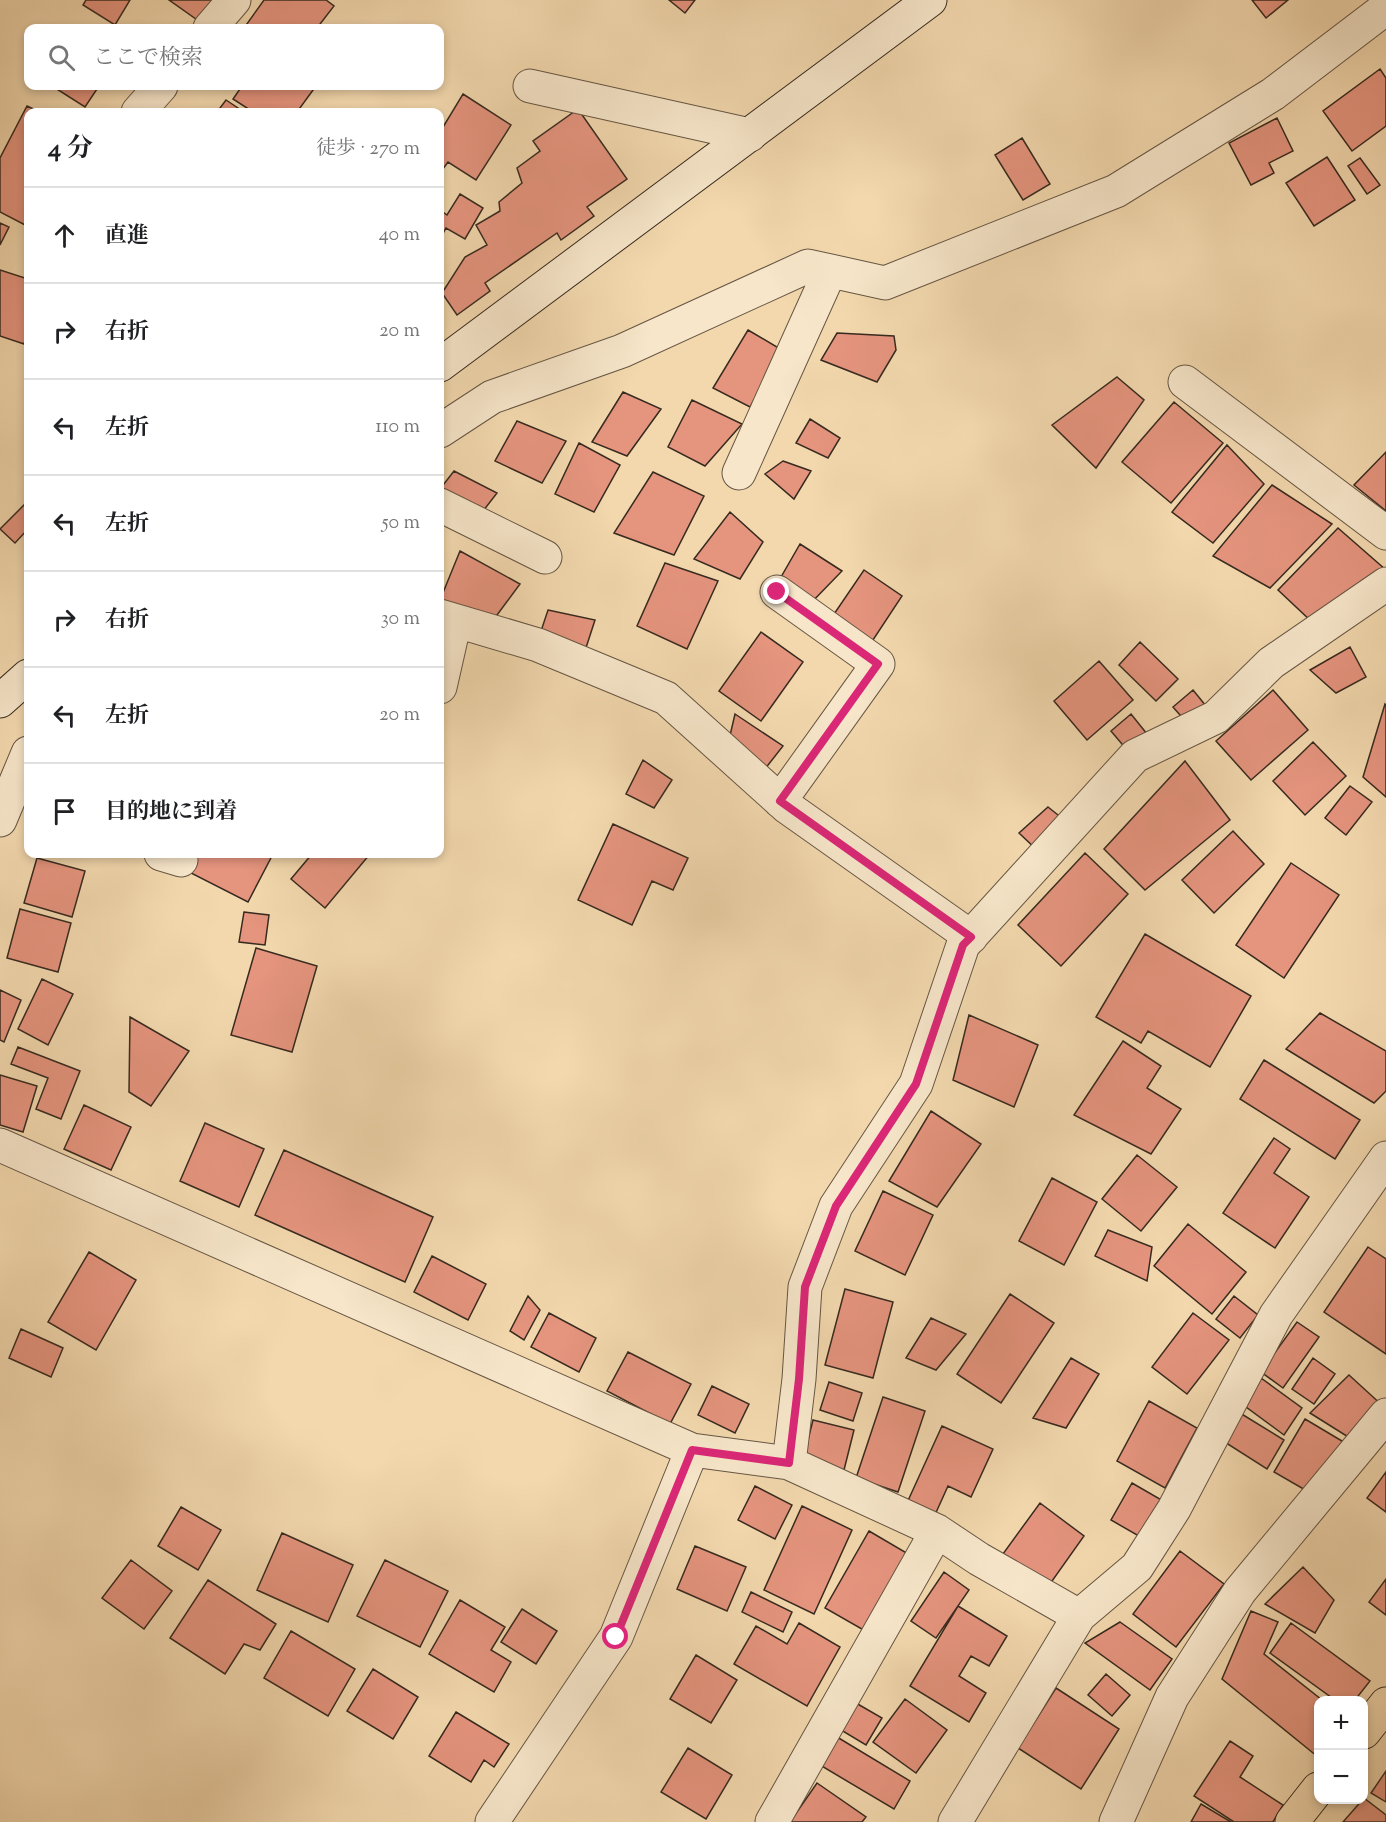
<!DOCTYPE html>
<html lang="ja">
<meta charset="utf-8">
<style>
:root{--surface:#fff;--page:#f6f6f6;--text:#202124;--muted:#757577;--line:#e0e0e0}
body{margin:0;font-family:"Sorts Mill Goudy","Noto Serif JP",serif;background:var(--page);color:var(--text)}
.controls{position:absolute;right:18px;bottom:18px;display:grid;overflow:hidden;border-radius:12px;box-shadow:0 3px 9px #0003}
.controls button{width:54px;height:54px;display:grid;place-items:center;padding:0;border:0;border-bottom:2px solid var(--line);background:var(--surface);color:var(--text);font:30px sans-serif}
.stop{position:absolute;width:18px;height:18px;margin:-14px;border:4px solid #db2777;border-radius:50%;background:#fff}
.stop.end{background:#db2777;border-color:#fff;box-shadow:0 2px 6px #0008}
.list{margin:0;padding:0;list-style:none}
h2{display:flex;justify-content:space-between;align-items:center;height:78px;margin:0;padding:0 24px;font-size:26px}
h2 small{font-size:20px;font-weight:400;color:var(--muted)}
.list li{display:grid;grid-template-columns:39px 1fr auto;gap:18px;align-items:center;box-sizing:border-box;height:96px;padding:0 24px;border-top:2px solid var(--line)}
.list b{display:block;font-size:22px;white-space:nowrap}
.list em{font-size:20px;font-style:normal;color:var(--muted)}
.icon{flex:none;width:33px;height:33px;fill:none;stroke:currentColor;stroke-width:2;stroke-linecap:round;stroke-linejoin:round}
.map{position:relative;flex:none;width:1386px;height:1822px;overflow:hidden}
.search{position:absolute;background:var(--surface);box-shadow:0 3px 9px #0003;left:24px;top:24px;width:420px;height:66px;display:flex;align-items:center;gap:15px;box-sizing:border-box;padding:0 21px;border-radius:12px;color:var(--muted);font-size:22px}
.panel{position:absolute;background:var(--surface);box-shadow:0 3px 9px #0003;left:24px;top:108px;width:420px;height:750px;border-radius:12px}
.map>svg:first-child{display:block}
</style>
<div class="map">
<svg width="1386" height="1822" viewBox="0 0 1386 1822">
<rect width="100%" height="100%" fill="#f3d8ae"/>
<filter id="stains"><feTurbulence type="fractalNoise" baseFrequency=".00333" numOctaves="4"/><feColorMatrix values="0 0 0 0 .2 0 0 0 0 .09 0 0 0 0 .02 0 0 0 .5 -.17"/></filter>
<radialGradient id="worn" r=".72"><stop offset=".6" stop-color="#630" stop-opacity="0"/><stop offset="1" stop-color="#630" stop-opacity=".3"/></radialGradient>
<!-- building -->
<path fill="#e5947e" stroke="#372a1f" stroke-width="1.5" d="M 86,0 L 130,0 L 115,25 L 83,5 Z
M 169,0 L 220,0 L 203,24 Z
M 264,0 L 326,0 L 334,6 L 317,28 L 244,28 Z
M 669,0 L 695,0 L 685,13 Z
M 1252,0 L 1288,0 L 1266,18 Z
M 1380,69 L 1386,78 L 1386,126 L 1352,151 L 1323,111 Z
M 52,86 L 99,86 L 85,107 Z
M 242,86 L 316,86 L 297,112 L 253,112 L 233,99 Z
M 463,94 L 511,125 L 476,180 L 448,162 L 440,173 L 440,132 Z
M 226,100 L 244,112 L 217,112 Z
M 27,106 L 40,112 L 28,112 L 27,226 L 0,212 L 0,158 Z
M 578,109 L 627,179 L 587,207 L 594,216 L 561,240 L 557,233 L 485,283 L 490,291 L 457,315 L 442,293 L 465,257 L 487,245 L 476,225 L 500,211 L 499,202 L 522,183 L 517,168 L 540,151 L 533,141 Z
M 1277,118 L 1293,151 L 1269,163 L 1274,173 L 1251,185 L 1229,143 Z
M 1022,138 L 1050,184 L 1023,200 L 995,155 Z
M 1327,157 L 1355,200 L 1314,226 L 1286,183 Z
M 1360,158 L 1380,185 L 1367,194 L 1348,166 Z
M 460,194 L 483,208 L 465,239 L 446,228 L 440,239 L 440,210 L 447,215 Z
M 0,223 L 9,227 L 0,245 Z
M 0,270 L 28,279 L 28,330 L 24,344 L 0,336 Z
M 748,330 L 782,350 L 750,407 L 713,388 Z
M 837,333 L 894,336 L 896,350 L 877,382 L 821,360 Z
M 1117,377 L 1144,400 L 1096,468 L 1052,425 Z
M 623,392 L 661,409 L 627,456 L 592,442 Z
M 692,400 L 742,424 L 705,466 L 668,447 Z
M 1174,402 L 1223,443 L 1171,503 L 1122,462 Z
M 810,419 L 840,438 L 828,458 L 796,443 Z
M 517,421 L 566,441 L 542,483 L 495,461 Z
M 579,443 L 620,465 L 594,512 L 555,494 Z
M 1227,445 L 1264,484 L 1213,543 L 1172,512 Z
M 1386,452 L 1386,511 L 1354,485 Z
M 783,461 L 811,471 L 794,499 L 765,474 Z
M 454,471 L 497,493 L 480,515 L 440,489 Z
M 653,472 L 704,496 L 674,555 L 614,533 Z
M 1272,485 L 1332,524 L 1270,588 L 1213,556 Z
M 27,502 L 28,529 L 15,543 L 0,529 Z
M 730,512 L 763,542 L 740,579 L 694,559 Z
M 1338,528 L 1386,570 L 1312,622 L 1278,590 Z
M 800,544 L 842,571 L 808,606 L 777,584 Z
M 460,551 L 520,584 L 494,619 L 440,600 Z
M 665,563 L 718,581 L 687,649 L 637,626 Z
M 864,570 L 902,596 L 871,643 L 832,617 Z
M 548,610 L 595,620 L 583,657 L 539,637 Z
M 761,632 L 803,662 L 761,721 L 719,691 Z
M 1140,642 L 1178,679 L 1156,701 L 1119,665 Z
M 1350,647 L 1366,677 L 1336,693 L 1310,670 Z
M 1099,661 L 1133,700 L 1087,740 L 1054,701 Z
M 1193,690 L 1206,706 L 1187,723 L 1173,707 Z
M 1273,690 L 1308,730 L 1251,780 L 1216,741 Z
M 1385,704 L 1386,705 L 1386,797 L 1363,777 Z
M 735,714 L 783,746 L 761,774 L 728,744 Z
M 1131,714 L 1147,734 L 1127,750 L 1111,731 Z
M 1313,742 L 1346,776 L 1305,815 L 1273,781 Z
M 643,760 L 672,780 L 654,808 L 626,794 Z
M 1185,761 L 1230,820 L 1145,890 L 1104,849 Z
M 1350,786 L 1372,802 L 1346,835 L 1325,818 Z
M 1048,807 L 1068,823 L 1038,851 L 1019,833 Z
M 613,824 L 688,858 L 673,890 L 652,881 L 632,925 L 578,900 Z
M 1233,831 L 1264,864 L 1214,913 L 1182,880 Z
M 1085,853 L 1128,894 L 1061,966 L 1018,925 Z
M 196,854 L 273,854 L 248,902 L 187,871 Z
M 312,854 L 370,854 L 325,908 L 291,879 Z
M 37,858 L 85,871 L 72,917 L 24,903 Z
M 1291,863 L 1339,895 L 1284,978 L 1236,945 Z
M 20,909 L 71,923 L 58,972 L 7,958 Z
M 244,912 L 269,915 L 265,945 L 239,942 Z
M 1145,934 L 1251,996 L 1210,1067 L 1148,1031 L 1141,1043 L 1096,1017 Z
M 256,948 L 317,966 L 292,1052 L 231,1035 Z
M 42,979 L 73,994 L 48,1045 L 18,1029 Z
M 0,990 L 21,1000 L 4,1042 L 0,1040 Z
M 1320,1013 L 1386,1051 L 1386,1091 L 1374,1103 L 1286,1049 Z
M 969,1015 L 1038,1045 L 1014,1107 L 953,1080 Z
M 130,1017 L 189,1051 L 151,1106 L 129,1092 Z
M 1123,1041 L 1161,1066 L 1147,1088 L 1181,1109 L 1151,1154 L 1074,1115 Z
M 18,1047 L 80,1071 L 61,1119 L 36,1109 L 48,1078 L 11,1064 Z
M 1264,1060 L 1360,1120 L 1335,1159 L 1240,1099 Z
M 0,1075 L 37,1086 L 23,1132 L 0,1125 Z
M 84,1105 L 131,1127 L 111,1170 L 64,1149 Z
M 931,1111 L 981,1144 L 937,1207 L 889,1181 Z
M 205,1123 L 264,1149 L 239,1207 L 180,1181 Z
M 1274,1138 L 1290,1149 L 1274,1173 L 1309,1197 L 1275,1248 L 1223,1213 Z
M 284,1150 L 433,1217 L 405,1282 L 255,1215 Z
M 1137,1155 L 1177,1187 L 1141,1231 L 1102,1199 Z
M 1052,1178 L 1097,1202 L 1064,1265 L 1019,1241 Z
M 883,1191 L 933,1215 L 905,1275 L 855,1251 Z
M 1188,1224 L 1246,1272 L 1212,1314 L 1154,1266 Z
M 1108,1230 L 1152,1247 L 1147,1281 L 1095,1256 Z
M 1368,1247 L 1386,1259 L 1386,1354 L 1324,1312 Z
M 89,1252 L 136,1280 L 96,1350 L 48,1322 Z
M 432,1256 L 486,1284 L 468,1320 L 414,1292 Z
M 845,1289 L 893,1302 L 873,1378 L 825,1365 Z
M 1010,1294 L 1054,1323 L 1001,1403 L 957,1374 Z
M 528,1296 L 540,1310 L 524,1340 L 510,1331 Z
M 1234,1296 L 1258,1315 L 1240,1338 L 1216,1319 Z
M 549,1313 L 596,1338 L 579,1372 L 531,1347 Z
M 1193,1313 L 1229,1340 L 1187,1394 L 1152,1367 Z
M 931,1318 L 966,1334 L 936,1370 L 906,1358 Z
M 1297,1322 L 1319,1337 L 1283,1388 L 1261,1372 Z
M 21,1329 L 63,1348 L 51,1377 L 9,1358 Z
M 628,1352 L 691,1384 L 670,1424 L 607,1391 Z
M 1071,1358 L 1099,1374 L 1066,1428 L 1033,1418 Z
M 1313,1358 L 1335,1374 L 1314,1404 L 1292,1389 Z
M 1349,1375 L 1384,1407 L 1353,1440 L 1310,1413 Z
M 1261,1378 L 1302,1408 L 1284,1435 L 1242,1404 Z
M 829,1382 L 862,1393 L 853,1421 L 820,1410 Z
M 712,1386 L 749,1404 L 735,1433 L 698,1415 Z
M 883,1397 L 925,1411 L 898,1492 L 856,1478 Z
M 1149,1401 L 1197,1428 L 1165,1488 L 1117,1461 Z
M 1240,1413 L 1284,1440 L 1267,1469 L 1223,1441 Z
M 1305,1419 L 1352,1447 L 1307,1491 L 1274,1472 Z
M 813,1420 L 854,1430 L 844,1470 L 803,1460 Z
M 942,1426 L 993,1449 L 971,1497 L 948,1486 L 934,1517 L 906,1505 Z
M 1386,1472 L 1386,1512 L 1367,1498 Z
M 1132,1483 L 1165,1502 L 1144,1539 L 1111,1520 Z
M 755,1486 L 792,1505 L 775,1539 L 738,1520 Z
M 1040,1503 L 1084,1536 L 1045,1591 L 1000,1558 Z
M 802,1506 L 852,1530 L 814,1614 L 764,1590 Z
M 181,1507 L 221,1530 L 198,1570 L 158,1546 Z
M 869,1531 L 910,1555 L 867,1632 L 825,1608 Z
M 282,1533 L 353,1565 L 328,1622 L 257,1590 Z
M 695,1546 L 746,1567 L 727,1611 L 677,1589 Z
M 1180,1551 L 1224,1584 L 1176,1647 L 1133,1614 Z
M 131,1560 L 172,1591 L 144,1629 L 102,1598 Z
M 385,1560 L 448,1591 L 420,1647 L 357,1616 Z
M 1303,1567 L 1334,1600 L 1315,1633 L 1265,1604 Z
M 944,1572 L 969,1590 L 936,1638 L 911,1621 Z
M 1386,1579 L 1386,1615 L 1369,1602 Z
M 208,1580 L 276,1624 L 260,1650 L 244,1644 L 225,1674 L 170,1638 Z
M 751,1592 L 792,1612 L 783,1632 L 742,1612 Z
M 460,1600 L 505,1627 L 491,1650 L 511,1662 L 494,1692 L 429,1654 Z
M 958,1606 L 1007,1636 L 989,1666 L 971,1656 L 959,1676 L 986,1693 L 969,1722 L 910,1686 Z
M 522,1609 L 557,1631 L 536,1664 L 501,1642 Z
M 1251,1611 L 1278,1622 L 1264,1654 L 1322,1700 L 1318,1700 L 1318,1757 L 1222,1679 Z
M 1120,1622 L 1172,1659 L 1150,1690 L 1085,1643 Z
M 799,1623 L 840,1647 L 807,1706 L 734,1664 L 756,1626 L 787,1644 Z
M 1291,1623 L 1370,1681 L 1355,1700 L 1335,1700 L 1270,1653 Z
M 291,1631 L 355,1669 L 328,1716 L 264,1678 Z
M 696,1655 L 737,1680 L 711,1723 L 670,1699 Z
M 373,1669 L 418,1697 L 393,1739 L 347,1711 Z
M 1106,1674 L 1130,1695 L 1112,1716 L 1088,1695 Z
M 1056,1688 L 1119,1729 L 1081,1789 L 1018,1748 Z
M 905,1699 L 947,1730 L 916,1773 L 873,1742 Z
M 856,1703 L 882,1718 L 866,1745 L 841,1730 Z
M 456,1712 L 509,1744 L 494,1767 L 484,1760 L 471,1782 L 429,1756 Z
M 837,1737 L 910,1781 L 894,1809 L 820,1765 Z
M 1230,1741 L 1253,1756 L 1240,1777 L 1283,1805 L 1273,1822 L 1234,1822 L 1194,1796 Z
M 688,1748 L 732,1775 L 706,1819 L 661,1792 Z
M 1386,1771 L 1386,1802 L 1371,1793 Z
M 817,1783 L 866,1817 L 862,1822 L 790,1822 Z
M 1364,1798 L 1386,1815 L 1386,1822 L 1343,1822 Z
M 1201,1804 L 1231,1822 L 1191,1822 Z"/>
<g fill="none" stroke-linecap="round" stroke-linejoin="round">
<defs>
<path id="minor" d="M 210,28 L 234,0
M 530,86 L 750,135
M 138,112 L 161,86
M 1185,382 L 1386,533
M 440,431 L 492,397 L 622,351 L 808,266 L 885,283 L 1116,191 L 1273,94 L 1386,8
M 739,473 L 830,271
M 440,505 L 545,557
M 777,592 L 878,664 L 780,801
M 440,616 L 538,645 L 666,698 L 787,807 L 971,937
M 440,687 L 455,621
M 0,820 L 28,753
M 161,854 L 181,860
M 0,1145 L 692,1450 L 789,1463 L 937,1531 L 979,1559 L 1079,1616
M 789,1463 L 799,1379 L 805,1287 L 836,1206 L 916,1084 L 963,945 L 1135,756 L 1216,717 L 1271,663 L 1386,584
M 492,1822 L 616,1637 L 692,1450
M 772,1822 L 937,1531
M 955,1822 L 1079,1616 L 1137,1567 L 1174,1509 L 1276,1315 L 1386,1158
M 1116,1822 L 1172,1697 L 1240,1591 L 1386,1415"/>
<path id="secondary" d="M 440,365 L 930,0
M 0,701 L 28,676"/>
<path id="trunk" d="M 1364,1732 L 1386,1704
M 1292,1822 L 1318,1789"/>
</defs>
<!-- minor casing -->
<use href="#minor" stroke="#665643" stroke-width="35"/>
<!-- secondary casing -->
<use href="#secondary" stroke="#372a1f" stroke-width="35"/>
<!-- trunk casing -->
<use href="#trunk" stroke="#372a1f" stroke-width="35"/>
<!-- minor -->
<use href="#minor" stroke="#f7e6ca" stroke-width="33"/>
<!-- secondary -->
<use href="#secondary" stroke="#f7e6ca" stroke-width="33"/>
<!-- trunk -->
<use href="#trunk" stroke="#f3d8ae" stroke-width="33"/>
</g>
<g fill="none" stroke-linecap="round" stroke-linejoin="round">
<!-- route -->
<path stroke="#db2777" stroke-width="8" d="M 616,1637 L 692,1450 L 789,1463 L 799,1379 L 805,1287 L 836,1206 L 916,1084 L 963,945 L 971,937 L 780,801 L 878,664 L 777,592"/>
</g>
<rect width="100%" height="100%" filter="url(#stains)"/>
<rect width="100%" height="100%" fill="url(#worn)"/>
</svg>
<div class="controls">
<button>+</button>
<button>−</button>
</div>
<div class="stop" style="left:616px;top:1637px"></div>
<div class="stop end" style="left:777px;top:592px"></div>
<div class="search"><svg class="icon" aria-label="search" viewBox="0 0 24 24"><circle cx="10" cy="10" r="6"/><path d="M15 15l6 6"/></svg>ここで検索</div>
<section class="panel">
<h2>4 分<small>徒歩 · 270 m</small></h2>
<ul class="list">
<li><svg class="icon" aria-label="ahead" viewBox="0 0 24 24"><path d="M12 20V5M6 11l6-6 6 6"/></svg><div><b>直進</b></div><em>40 m</em></li>
<li><svg class="icon" aria-label="right" viewBox="0 0 24 24"><path d="M7 20v-9h11M14 6l5 5-5 5"/></svg><div><b>右折</b></div><em>20 m</em></li>
<li><svg class="icon" aria-label="left" viewBox="0 0 24 24"><path d="M17 20v-9H6M10 6l-5 5 5 5"/></svg><div><b>左折</b></div><em>110 m</em></li>
<li><svg class="icon" aria-label="left" viewBox="0 0 24 24"><path d="M17 20v-9H6M10 6l-5 5 5 5"/></svg><div><b>左折</b></div><em>50 m</em></li>
<li><svg class="icon" aria-label="right" viewBox="0 0 24 24"><path d="M7 20v-9h11M14 6l5 5-5 5"/></svg><div><b>右折</b></div><em>30 m</em></li>
<li><svg class="icon" aria-label="left" viewBox="0 0 24 24"><path d="M17 20v-9H6M10 6l-5 5 5 5"/></svg><div><b>左折</b></div><em>20 m</em></li>
<li><svg class="icon" aria-label="arrive" viewBox="0 0 24 24"><path d="M6 21V4h12l-3 4 3 4H6"/></svg><div><b>目的地に到着</b></div></li>
</ul>
</section>
</div>
